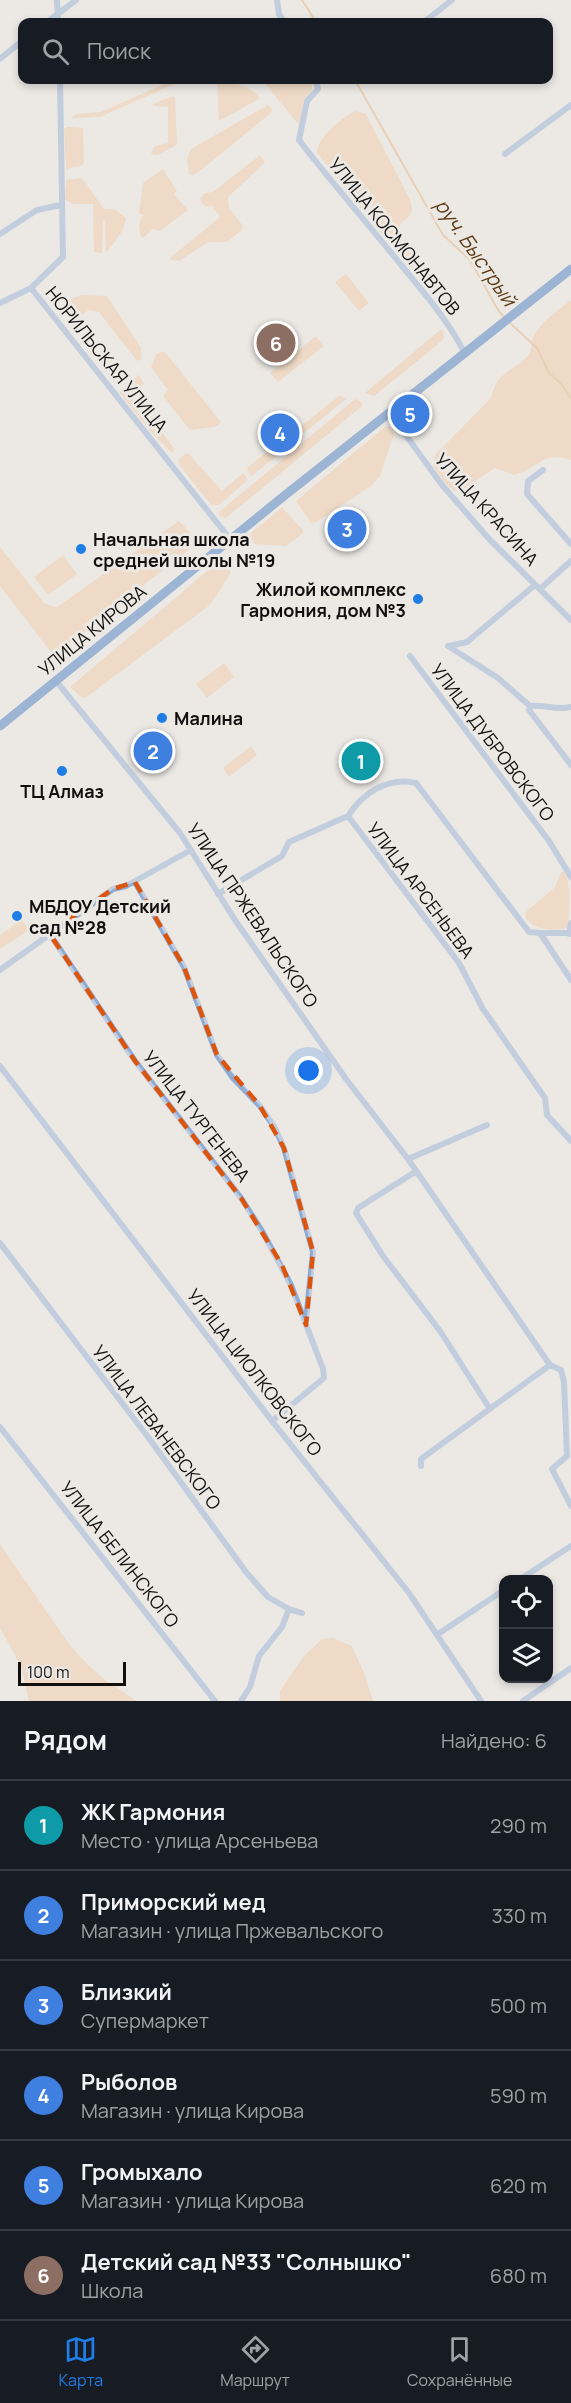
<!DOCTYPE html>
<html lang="ru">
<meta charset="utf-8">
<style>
:root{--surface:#171b24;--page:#20242c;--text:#f1f3f6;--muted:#9ea1a6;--line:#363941;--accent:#1f7de6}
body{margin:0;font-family:Manrope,sans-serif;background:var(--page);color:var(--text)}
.controls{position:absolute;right:18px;bottom:18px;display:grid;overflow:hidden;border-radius:12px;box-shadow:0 3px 9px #0003}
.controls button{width:54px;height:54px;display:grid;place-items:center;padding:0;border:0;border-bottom:2px solid var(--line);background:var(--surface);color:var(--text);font:30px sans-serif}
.scale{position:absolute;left:18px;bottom:15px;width:108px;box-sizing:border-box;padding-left:6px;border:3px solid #11100f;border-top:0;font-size:16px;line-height:21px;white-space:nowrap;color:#11100f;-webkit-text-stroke:4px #ece9e5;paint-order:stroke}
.you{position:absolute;left:309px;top:1071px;width:21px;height:21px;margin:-15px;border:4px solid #fff;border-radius:50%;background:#1a73e8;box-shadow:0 0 0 9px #1a73e833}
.badge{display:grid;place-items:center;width:39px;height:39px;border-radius:50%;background:var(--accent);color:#fff;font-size:20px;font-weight:700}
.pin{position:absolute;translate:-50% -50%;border:3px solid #fff;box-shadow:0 2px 6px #0006}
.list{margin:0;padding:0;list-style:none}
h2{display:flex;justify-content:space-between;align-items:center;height:78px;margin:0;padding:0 24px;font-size:26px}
h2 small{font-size:20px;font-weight:400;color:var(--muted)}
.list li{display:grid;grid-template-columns:39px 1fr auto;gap:18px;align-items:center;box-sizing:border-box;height:90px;padding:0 24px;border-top:2px solid var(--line)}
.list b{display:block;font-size:22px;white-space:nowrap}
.list p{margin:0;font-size:20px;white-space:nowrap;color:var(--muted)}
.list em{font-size:20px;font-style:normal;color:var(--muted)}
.icon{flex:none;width:33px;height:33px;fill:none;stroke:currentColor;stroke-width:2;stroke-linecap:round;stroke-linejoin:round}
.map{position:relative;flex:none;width:571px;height:1701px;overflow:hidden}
.search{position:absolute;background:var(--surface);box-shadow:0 3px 9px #0003;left:18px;right:18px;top:18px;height:66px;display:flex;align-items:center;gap:15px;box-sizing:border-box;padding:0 21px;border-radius:12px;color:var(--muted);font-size:22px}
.sheet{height:618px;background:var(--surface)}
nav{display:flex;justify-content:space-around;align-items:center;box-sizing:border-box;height:84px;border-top:2px solid var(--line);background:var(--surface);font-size:16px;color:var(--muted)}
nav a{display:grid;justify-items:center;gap:3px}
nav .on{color:var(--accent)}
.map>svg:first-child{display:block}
</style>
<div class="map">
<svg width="571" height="1701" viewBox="0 0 571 1701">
<rect width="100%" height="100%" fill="#ece9e5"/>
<!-- green -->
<path fill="#efc8a1" d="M 173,80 L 183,80 L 100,117 L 70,118 L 77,114 L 101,112 Z
M 262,80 L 312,80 L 312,90 L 304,99 L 299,125 Z
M 217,81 C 231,80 246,87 258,94 L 259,99 L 219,121 Z
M 173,96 L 175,98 L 177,143 L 175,146 L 158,155 L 153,155 L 151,153 L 155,146 L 168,143 L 168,107 L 154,106 L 153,104 Z
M 268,105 L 272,110 L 271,113 L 201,170 L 193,175 L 189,174 L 187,159 L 191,149 Z
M 355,111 L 366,114 L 410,200 C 415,213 410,216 400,224 L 399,234 L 433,279 L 435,288 L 426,285 L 381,234 L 317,153 C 317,137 342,118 355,111 Z
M 67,127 L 83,128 L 84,163 L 81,166 L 66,169 L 64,129 Z
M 260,155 L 265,163 L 228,197 L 229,208 L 243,226 L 242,230 L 227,242 L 208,242 L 179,261 L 171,260 L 170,258 L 220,217 L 212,205 L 206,207 L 201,202 L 200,198 L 205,193 L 213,192 Z
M 163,169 L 177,191 L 174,194 L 188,210 L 160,231 L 153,229 L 143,238 L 140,235 L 139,225 L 142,216 L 146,216 L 139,213 L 143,183 Z
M 82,178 L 104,209 L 114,209 L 126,218 L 123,230 L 108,251 L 106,252 L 105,222 L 103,221 L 102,253 L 94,252 L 93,204 L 73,204 L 65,200 L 66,180 Z
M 346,274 L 369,303 L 359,311 L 335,282 Z
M 80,295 L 107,296 L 141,348 L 142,359 L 137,361 L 99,312 L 89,310 L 74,319 L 71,299 Z
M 571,300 L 571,460 C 542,450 538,469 514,475 L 495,468 L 464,489 L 454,491 L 444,482 L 433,466 L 435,455 L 491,398 C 497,372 510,373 527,357 C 533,351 530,343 534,336 C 541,321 559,310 571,300 Z
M 440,330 L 443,330 L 444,338 L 436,346 L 374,396 L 365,393 Z
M 316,336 L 324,346 L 278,382 L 270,373 Z
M 161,352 L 165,352 L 220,421 L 220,423 L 215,427 L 190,430 L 163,396 L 168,390 L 151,367 L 156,355 Z
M 138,375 L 140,376 L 144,384 L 132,395 L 175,449 L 172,453 L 149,430 L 119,392 Z
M 340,395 L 346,399 L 304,433 L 300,427 Z
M 355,399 L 363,403 L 361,407 L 226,518 L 220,516 L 219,512 Z
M 386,426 L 390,427 L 394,434 L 380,476 L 371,486 L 318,521 L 311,523 L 296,501 Z
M 290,433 L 296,438 L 295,442 L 251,476 L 247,468 Z
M 186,453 L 189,454 L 222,491 L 243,473 L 248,480 L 219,505 L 211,505 L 178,463 L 179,459 Z
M 282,507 L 303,530 L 303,533 L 286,546 L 255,544 L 250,537 L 251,533 Z
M 179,521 L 197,540 L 196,544 L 54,656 L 0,586 L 0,547 L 45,604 L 57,607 Z
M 63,555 L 77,574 L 48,595 L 34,577 Z
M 219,561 L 230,570 L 230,574 L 210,605 L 85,698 L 81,697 L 70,687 Z
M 224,663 L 234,677 L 207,698 L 196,684 Z
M 251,746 L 257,755 L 229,777 L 223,768 Z
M 565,871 C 571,887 570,910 567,928 C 554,932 532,930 525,916 L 527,911 L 555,887 L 561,872 Z
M 22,920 L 29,930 L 0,949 L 0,935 Z
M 0,1544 L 69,1644 L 86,1663 L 105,1680 L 137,1701 L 29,1701 L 21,1666 L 0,1628 Z
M 333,1638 L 352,1646 L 364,1673 L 373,1701 L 280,1701 L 280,1691 L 303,1657 L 322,1639 Z"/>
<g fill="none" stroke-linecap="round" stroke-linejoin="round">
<!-- stream -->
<path stroke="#e2b07b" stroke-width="2" d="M 302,0 L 316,22
M 355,80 L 443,235 L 470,260 L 498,310 L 505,318
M 509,322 L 537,348 L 549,373 L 561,384 L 571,398"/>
<!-- street -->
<path stroke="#8eacd4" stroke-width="6" d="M 57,0 L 58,22
M 277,0 L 279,14 L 284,22
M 47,22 L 76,0
M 424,22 L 452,0
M 0,59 L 22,41
M 60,80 L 63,257 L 31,288 L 230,539
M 316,80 L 318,89 L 307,101 L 299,140 C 332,183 368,224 402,266 C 424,293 448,320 464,352
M 505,154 L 571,105
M 0,234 L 37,210 L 61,205
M 0,303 L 31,288
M 389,412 L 442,485 L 490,540 L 571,620
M 543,470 L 528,481 L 527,494 L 571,544
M 541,588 L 571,561
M 448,646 L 498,678 L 530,706 L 529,710 L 571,765
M 449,646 L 467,642 L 535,585
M 410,656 L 549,841 L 571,877
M 56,681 L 180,833 L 235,920 L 346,1079 L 408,1159 L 550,1365 L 561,1370 L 564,1382 L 567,1456 L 552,1469 L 571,1506
M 530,706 C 544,704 557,711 571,707
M 348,816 C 362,794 387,776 416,783 L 529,932 L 540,933 L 571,980
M 135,882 L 184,967 L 217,1055 L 233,1078 L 260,1106 L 275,1128 L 284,1148 L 313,1252 L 306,1321
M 218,894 L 282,856 L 289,842 L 348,816 L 459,963 L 483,1009 L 545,1098 L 547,1115 L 571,1141
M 49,933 L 135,1061 L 241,1198 L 262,1231 L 291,1285 L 323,1369 L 324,1378 L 272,1421
M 540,933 L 571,933
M 569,934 L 571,923
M 0,970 L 113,889 L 126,886 L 191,850
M 0,1066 L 272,1421 L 409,1593 L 481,1701
M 408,1159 L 487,1125
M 415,1172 L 358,1208 L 356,1213 L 383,1256 L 440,1331 L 490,1409
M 0,1243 L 148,1437 L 246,1572 L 268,1597 L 289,1609 L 302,1613
M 0,1427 L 215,1701
M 421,1466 L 421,1459 L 550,1365
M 519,1580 L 571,1546
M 438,1634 L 504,1590
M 241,1701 L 250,1687 L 259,1656 L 282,1627 L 289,1609
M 523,1701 L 571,1668"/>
<!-- primary -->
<path stroke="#3c76be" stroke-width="9" d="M 0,726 L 284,496 L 571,269"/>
</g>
<!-- marked area -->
<path d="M0 0H571V1701H0ZM 135,882 L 184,967 L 217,1055 L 260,1106 L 284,1148 L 313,1252 L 306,1325 L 282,1265 L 241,1198 L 135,1061 L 49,933 L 113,889 Z" fill="#ece9e5" fill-opacity=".55" fill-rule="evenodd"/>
<path fill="none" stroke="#dd550c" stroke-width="4.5" stroke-dasharray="12 8" stroke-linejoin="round" d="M 135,882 L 184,967 L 217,1055 L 260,1106 L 284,1148 L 313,1252 L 306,1325 L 282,1265 L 241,1198 L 135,1061 L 49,933 L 113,889 Z"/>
<!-- markers -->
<g fill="#1f7de6" stroke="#ece9e5" stroke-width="2">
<circle cx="81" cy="549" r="6"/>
<circle cx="418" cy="599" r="6"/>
<circle cx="162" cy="718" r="6"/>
<circle cx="62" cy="771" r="6"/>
<circle cx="17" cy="916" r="6"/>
</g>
<g text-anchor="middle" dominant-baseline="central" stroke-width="6" stroke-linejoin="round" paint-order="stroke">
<!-- street labels -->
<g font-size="18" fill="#11100f" stroke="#ece9e5">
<text transform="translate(395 236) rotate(51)">УЛИЦА КОСМОНАВТОВ</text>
<text transform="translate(107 359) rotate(51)">НОРИЛЬСКАЯ УЛИЦА</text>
<text transform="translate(487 509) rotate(48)">УЛИЦА КРАСИНА</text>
<text transform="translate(92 630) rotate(-39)">УЛИЦА КИРОВА</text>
<text transform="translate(493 742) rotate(53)">УЛИЦА ДУБРОВСКОГО</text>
<text transform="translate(421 890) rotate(53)">УЛИЦА АРСЕНЬЕВА</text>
<text transform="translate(253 915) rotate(56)">УЛИЦА ПРЖЕВАЛЬСКОГО</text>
<text transform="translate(197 1116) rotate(52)">УЛИЦА ТУРГЕНЕВА</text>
<text transform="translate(255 1372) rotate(52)">УЛИЦА ЦИОЛКОВСКОГО</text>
<text transform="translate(157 1427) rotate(53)">УЛИЦА ЛЕВАНЕВСКОГО</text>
<text transform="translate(120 1554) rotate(52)">УЛИЦА БЕЛИНСКОГО</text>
</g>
<!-- poi labels -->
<g font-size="18" font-weight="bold" fill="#11100f" stroke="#ece9e5" text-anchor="start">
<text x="93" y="539">Начальная школа<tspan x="93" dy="21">средней школы №19</tspan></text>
<text x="406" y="589" text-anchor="end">Жилой комплекс<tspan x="406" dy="21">Гармония, дом №3</tspan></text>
<text x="174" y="718">Малина</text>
<text x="62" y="791" text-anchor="middle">ТЦ Алмаз</text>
<text x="29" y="906">МБДОУ Детский<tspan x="29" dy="21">сад №28</tspan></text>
</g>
<!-- water labels -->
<g font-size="20" font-style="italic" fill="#5c3a11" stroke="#ece9e5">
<text transform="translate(476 252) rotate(55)">руч. Быстрый</text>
</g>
</g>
</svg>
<div class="controls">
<button><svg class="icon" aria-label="locate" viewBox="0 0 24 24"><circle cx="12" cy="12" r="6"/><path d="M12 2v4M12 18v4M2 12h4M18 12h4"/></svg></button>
<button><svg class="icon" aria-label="layers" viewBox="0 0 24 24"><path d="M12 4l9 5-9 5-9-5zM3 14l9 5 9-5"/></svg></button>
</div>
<div class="scale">100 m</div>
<div class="you"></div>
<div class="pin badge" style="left:361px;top:761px;background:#0f9aa8">1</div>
<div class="pin badge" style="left:153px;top:751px;background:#3f7fe0">2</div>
<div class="pin badge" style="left:347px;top:529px;background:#3f7fe0">3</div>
<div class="pin badge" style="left:280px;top:433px;background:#3f7fe0">4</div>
<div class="pin badge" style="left:410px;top:414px;background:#3f7fe0">5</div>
<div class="pin badge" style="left:276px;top:343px;background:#8d6e63">6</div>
<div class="search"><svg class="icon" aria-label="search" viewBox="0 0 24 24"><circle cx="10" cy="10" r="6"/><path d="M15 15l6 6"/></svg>Поиск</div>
</div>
<section class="sheet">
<h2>Рядом<small>Найдено: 6</small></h2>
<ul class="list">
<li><span class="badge" style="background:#0f9aa8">1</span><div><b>ЖК Гармония</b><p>Место · улица Арсеньева</p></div><em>290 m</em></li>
<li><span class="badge" style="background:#3f7fe0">2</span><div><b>Приморский мед</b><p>Магазин · улица Пржевальского</p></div><em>330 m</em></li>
<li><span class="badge" style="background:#3f7fe0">3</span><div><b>Близкий</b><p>Супермаркет</p></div><em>500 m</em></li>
<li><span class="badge" style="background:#3f7fe0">4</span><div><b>Рыболов</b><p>Магазин · улица Кирова</p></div><em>590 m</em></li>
<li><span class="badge" style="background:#3f7fe0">5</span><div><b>Громыхало</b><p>Магазин · улица Кирова</p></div><em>620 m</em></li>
<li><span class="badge" style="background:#8d6e63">6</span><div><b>Детский сад №33 &quot;Солнышко&quot;</b><p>Школа</p></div><em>680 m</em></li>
</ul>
</section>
<nav>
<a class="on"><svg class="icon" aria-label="map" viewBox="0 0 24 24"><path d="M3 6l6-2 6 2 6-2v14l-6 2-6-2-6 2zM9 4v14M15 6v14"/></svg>Карта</a>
<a><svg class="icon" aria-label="directions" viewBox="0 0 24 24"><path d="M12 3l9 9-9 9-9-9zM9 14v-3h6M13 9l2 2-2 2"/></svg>Маршрут</a>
<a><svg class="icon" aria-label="saved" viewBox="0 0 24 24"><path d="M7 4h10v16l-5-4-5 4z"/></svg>Сохранённые</a>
</nav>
